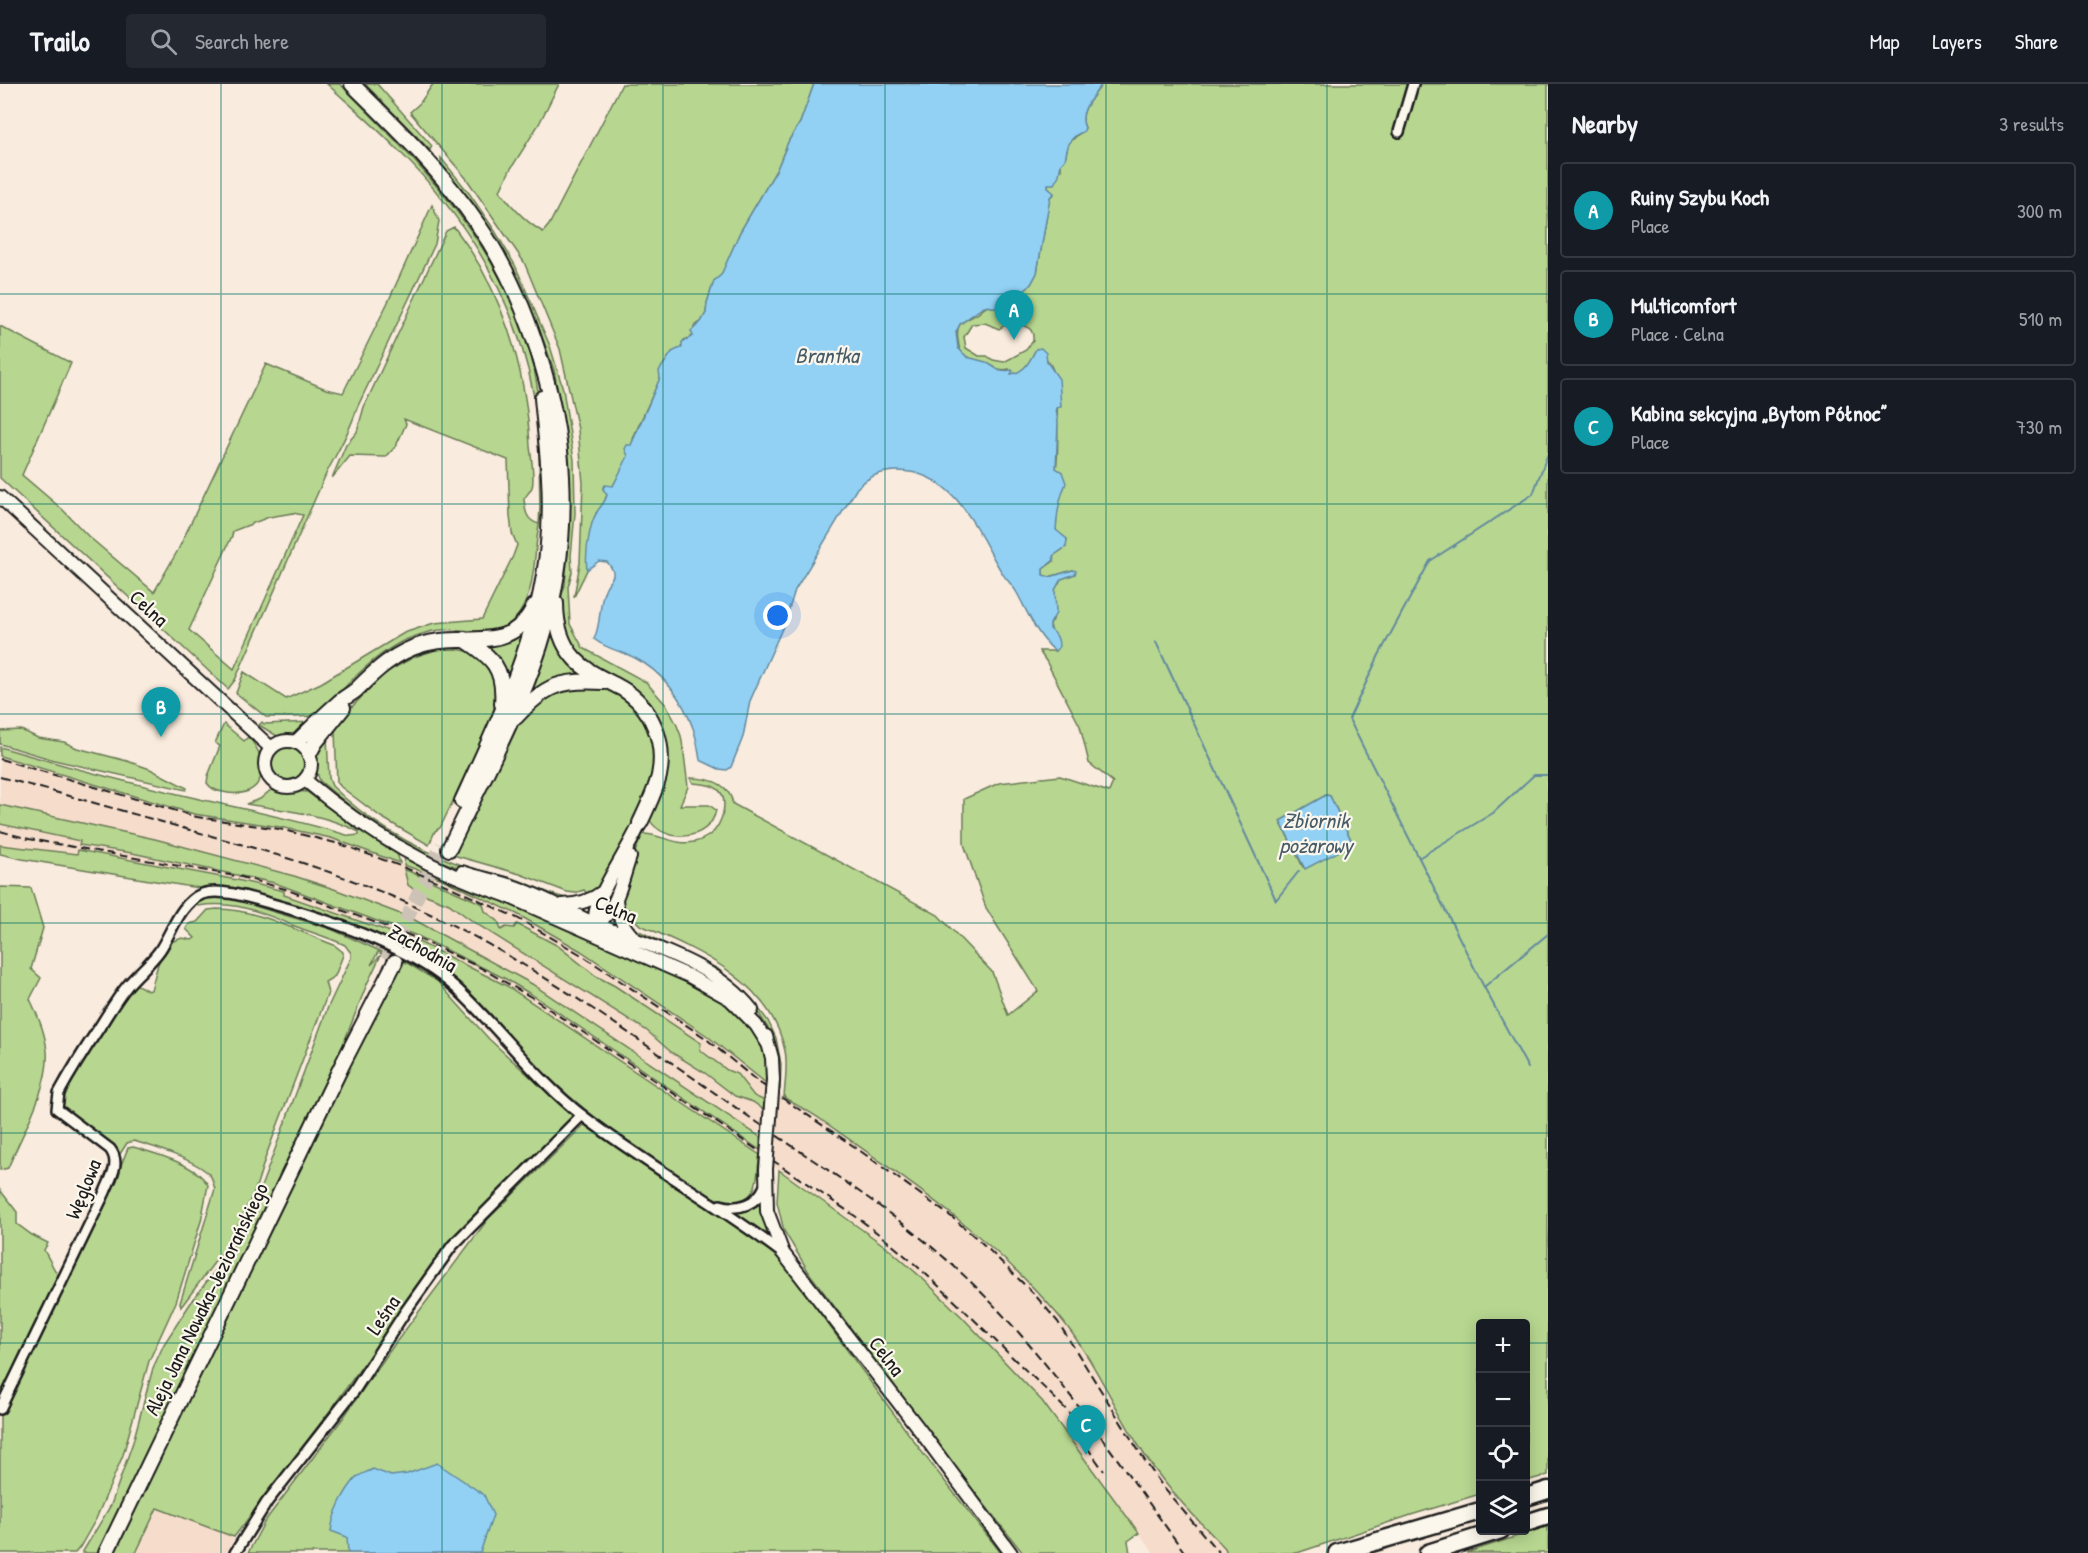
<!DOCTYPE html>
<meta charset="utf-8">
<style>
:root{--surface:#171b24;--page:#242831;--text:#f1f3f6;--muted:#9ea1a6;--line:#363941;--accent:#1f6fb2}
body{margin:0;font-family:"Patrick Hand",sans-serif;background:var(--page);color:var(--text)}
.controls{position:absolute;right:18px;bottom:18px;display:grid;overflow:hidden;border-radius:6px;box-shadow:0 3px 15px #0003}
.controls button{width:54px;height:54px;display:grid;place-items:center;padding:0;border:0;border-bottom:2px solid var(--line);background:var(--surface);color:var(--text);font:30px sans-serif}
.you{position:absolute;left:778px;top:532px;width:21px;height:21px;margin:-15px;border:4px solid #fff;border-radius:50%;background:#1a73e8;box-shadow:0 0 0 9px #1a73e833}
.badge{display:grid;place-items:center;width:39px;height:39px;border-radius:50%;background:var(--accent);color:#fff;font-size:20px;font-weight:700}
.pin{position:absolute;translate:-50% -50px;filter:drop-shadow(0 2px 3px #0008)}
.pin::after{content:'';position:absolute;top:32px;width:21px;height:18px;background:inherit;clip-path:polygon(0 0,100% 0,50% 100%)}
.list{margin:0;padding:0;list-style:none}
h2{display:flex;justify-content:space-between;align-items:center;height:78px;margin:0;padding:0 24px;font-size:26px}
h2 small{font-size:20px;font-weight:400;color:var(--muted)}
.list li{display:grid;grid-template-columns:39px 1fr auto;gap:18px;align-items:center;box-sizing:border-box;height:96px;margin:0 12px 12px;padding:0 12px;border:2px solid var(--line);border-radius:6px}
.list b{display:block;font-size:22px;white-space:nowrap}
.list p{margin:0;font-size:20px;white-space:nowrap;color:var(--muted)}
.list em{font-size:20px;font-style:normal;color:var(--muted)}
.icon{flex:none;width:33px;height:33px;fill:none;stroke:currentColor;stroke-width:2;stroke-linecap:round;stroke-linejoin:round}
.map{position:relative;flex:none;width:1548px;height:1469px;overflow:hidden}
header{display:flex;align-items:center;gap:36px;box-sizing:border-box;height:84px;padding:0 30px;background:var(--surface);border-bottom:2px solid var(--line)}
header strong{font-size:28px}
nav{display:flex;gap:33px;margin-inline-start:auto;font-size:21px}
.search{width:420px;height:54px;background:var(--page);display:flex;align-items:center;gap:15px;box-sizing:border-box;padding:0 21px;border-radius:6px;color:var(--muted);font-size:22px}
main{display:flex}
aside{flex:1;background:var(--surface)}
.map>svg:first-child{display:block}
</style>
<header>
<strong>Trailo</strong>
<div class="search"><svg class="icon" aria-label="search" viewBox="0 0 24 24"><circle cx="10" cy="10" r="6"/><path d="M15 15l6 6"/></svg>Search here</div>
<nav><a>Map</a><a>Layers</a><a>Share</a></nav>
</header>
<main>
<div class="map">
<svg width="1548" height="1469" viewBox="0 0 1548 1469">
<rect width="100%" height="100%" fill="#f9ebdd"/>
<filter id="ink" filterUnits="userSpaceOnUse"><feTurbulence type="fractalNoise" baseFrequency=".0167" numOctaves="2"/><feDisplacementMap in="SourceGraphic" scale="12" xChannelSelector="R" yChannelSelector="G"/><feConvolveMatrix kernelMatrix="1 2 1 2 8 2 1 2 1" color-interpolation-filters="sRGB"/></filter>
<g filter="url(#ink)">
<!-- built -->
<path fill="#f6ddcb" d="M 0,672 L 194,730 L 280,743 L 331,754 L 440,794 L 517,830 L 581,867 L 706,951 L 784,1013 L 823,1037 L 918,1104 L 984,1158 L 1030,1200 L 1060,1234 L 1079,1260 L 1137,1361 L 1160,1394 L 1175,1412 L 1225,1464 L 1226,1469 L 1213,1469 L 1212,1467 L 1204,1469 L 1154,1469 L 1042,1317 L 922,1194 L 857,1140 L 779,1086 L 549,934 L 297,815 L 0,767 Z
M 156,1424 L 234,1453 L 227,1469 L 136,1469 Z"/>
<!-- green -->
<path fill="#b7d790" stroke="#6a7a56" stroke-width="1.5" fill-rule="evenodd" d="M 327,0 L 340,0 C 413,73 490,149 524,249 C 537,284 541,323 542,360 C 542,381 546,403 543,424 C 543,430 540,435 539,441 C 533,472 537,511 514,536 C 495,556 463,543 440,546 C 429,547 415,552 405,556 C 386,565 366,582 351,597 C 340,606 330,628 316,631 C 306,634 278,633 266,633 L 236,609 L 244,588 L 286,615 L 321,599 L 404,549 L 434,539 L 482,535 L 513,472 L 517,461 L 512,449 L 510,432 L 508,376 L 404,335 L 406,340 L 396,362 L 386,373 L 350,372 L 332,394 L 346,361 L 357,348 L 364,323 L 446,147 L 454,143 C 502,205 526,284 530,362 C 531,372 535,395 532,403 C 531,407 526,411 524,415 C 525,426 526,437 539,440 L 540,423 C 539,387 540,349 534,313 C 516,214 466,132 394,62 C 373,40 349,20 327,0 Z
M 365,0 L 377,0 L 432,62 L 430,66 Z
M 433,0 L 559,0 L 539,40 L 510,86 L 500,107 C 512,123 525,138 543,148 L 549,141 L 622,0 L 814,0 L 800,39 L 789,56 L 777,85 L 740,148 L 721,192 L 714,197 L 707,219 L 706,229 L 701,238 L 694,242 L 693,252 L 684,256 C 682,264 680,266 672,268 L 634,352 L 629,372 L 613,402 L 603,404 L 607,411 L 603,421 L 596,429 L 587,471 L 587,486 L 574,513 L 580,479 L 583,399 L 578,345 L 560,265 L 524,178 L 466,94 L 410,28 L 420,19 Z
M 1102,0 L 1548,0 L 1548,1391 L 1526,1397 L 1526,1240 L 1480,1240 L 1480,1410 L 1411,1431 L 1297,1469 L 1227,1469 L 1225,1464 C 1193,1431 1161,1399 1137,1359 C 1111,1317 1090,1269 1058,1231 C 992,1153 906,1095 823,1037 C 811,1028 797,1022 784,1013 C 785,998 788,981 785,967 C 771,897 698,866 640,841 L 635,836 L 629,825 L 621,827 C 624,800 631,774 643,750 C 660,750 676,762 694,758 C 699,757 707,753 711,750 C 722,742 731,713 716,704 C 710,700 700,700 693,699 L 690,694 C 709,694 729,698 733,720 L 938,831 L 992,888 L 1008,931 L 1038,907 L 986,824 L 964,760 L 964,715 L 999,699 L 1060,692 L 1109,708 L 1113,698 L 1089,679 L 1080,642 L 1046,577 L 1039,567 L 1055,567 L 1050,540 L 1053,536 L 1055,506 L 1061,495 L 1075,490 L 1073,486 L 1049,493 L 1043,491 L 1043,485 L 1054,477 L 1053,472 L 1066,463 L 1067,455 L 1056,447 C 1057,433 1056,415 1064,404 L 1062,388 L 1056,385 C 1059,371 1058,299 1053,286 C 1051,279 1042,270 1036,265 C 1030,277 1024,291 1010,290 L 1009,285 C 997,288 994,281 983,278 C 977,275 971,276 966,272 C 959,268 959,263 958,256 C 955,238 963,238 977,230 C 981,227 983,224 988,222 L 999,225 L 1031,200 L 1037,189 L 1050,113 L 1054,110 L 1048,104 L 1048,100 L 1061,86 L 1061,80 L 1066,71 L 1068,60 L 1085,44 C 1077,28 1093,13 1102,0 ZM 1010,236 C 1019,243 1035,239 1033,257 L 1026,266 L 1004,278 L 993,276 L 987,272 L 979,272 L 966,264 L 964,253 L 972,240 L 985,239 L 999,245 L 1005,241 L 1010,242 ZM 1326,711 L 1330,712 L 1353,760 L 1303,783 L 1280,737 Z
M 441,74 L 469,109 L 495,147 L 515,181 L 550,262 L 563,305 L 574,376 L 575,429 L 571,472 L 572,488 L 568,503 L 570,540 L 583,564 L 646,598 L 666,621 L 676,639 L 681,652 L 684,670 L 688,703 L 680,721 L 709,721 L 716,726 C 710,758 663,760 649,735 L 666,691 L 667,669 L 665,658 L 636,607 L 628,601 L 603,590 L 571,565 L 559,520 L 565,501 L 570,441 L 569,392 L 563,337 L 554,286 L 538,241 L 517,193 L 497,155 L 473,119 L 441,79 Z
M 432,121 L 439,137 L 435,160 L 357,324 C 350,348 337,368 326,390 L 235,596 L 228,605 L 0,394 L 0,242 L 71,279 L 22,391 L 63,426 L 88,452 L 154,508 L 178,466 L 266,280 L 326,305 L 343,309 L 388,218 ZM 293,429 L 303,431 L 234,585 L 189,546 L 232,452 L 233,447 L 269,433 Z
M 551,541 L 588,590 L 528,614 Z
M 529,545 L 507,602 L 477,559 C 498,560 511,556 529,545 Z
M 442,564 C 461,565 476,566 487,582 C 509,612 485,648 472,677 C 461,699 451,722 440,744 L 435,747 L 429,761 L 381,733 L 341,703 L 337,698 L 335,647 L 345,630 L 385,589 L 414,573 Z
M 599,602 C 677,634 658,690 629,751 C 619,771 607,799 589,813 L 584,806 L 575,809 L 567,808 L 520,790 L 453,771 L 517,639 L 558,603 Z
M 262,638 L 264,640 L 310,638 L 296,651 L 277,652 L 259,641 Z
M 224,640 L 244,657 L 248,653 C 272,677 266,718 223,708 C 216,707 211,705 207,699 L 208,692 L 220,662 L 215,659 Z
M 21,646 L 38,654 L 64,658 L 77,664 L 127,677 L 150,685 L 187,704 L 186,706 L 54,676 L 0,660 L 0,647 Z
M 327,653 L 329,694 L 332,702 C 366,736 411,763 456,779 C 476,787 498,789 518,796 C 536,802 555,814 574,815 C 556,819 539,807 522,801 C 502,793 480,791 460,784 C 406,768 362,733 320,697 C 314,683 315,672 319,658 Z
M271 679a17 17 0 1 1 34 0a17 17 0 1 1-34 0Z
M 0,663 C 64,682 129,699 195,714 C 247,726 299,736 350,752 L 359,751 L 359,748 C 325,730 284,726 246,720 L 260,715 L 272,705 L 307,708 L 350,739 L 389,761 L 397,769 L 400,779 L 331,754 L 280,743 L 194,730 L 0,672 Z
M 0,721 L 155,755 L 294,792 L 334,805 L 411,834 L 532,900 L 760,1053 L 760,1066 L 537,914 L 506,895 L 420,853 L 275,799 L 132,769 L 79,761 L 80,757 L 0,740 Z
M 0,761 L 77,770 L 78,766 L 237,796 L 284,807 L 284,811 L 419,858 L 507,902 L 760,1071 C 756,1087 761,1110 740,1117 C 718,1123 695,1102 679,1092 C 628,1059 578,1024 536,981 C 513,958 491,935 469,913 C 457,900 444,886 428,877 C 359,837 272,809 192,803 L 22,775 L 0,770 Z
M 405,772 L 708,906 L 738,924 L 763,963 L 767,982 L 766,999 L 706,951 L 581,867 L 517,830 L 440,794 L 404,781 Z
M 404,785 L 483,820 L 485,827 L 498,837 L 501,846 L 506,843 L 514,844 L 517,840 L 558,862 L 596,892 L 615,902 L 701,959 L 700,966 L 727,986 L 737,990 L 754,1012 L 765,1017 L 764,1026 L 753,1018 L 735,1012 L 705,989 L 671,968 L 646,946 L 475,839 L 449,820 L 416,807 L 408,801 Z
M 0,803 L 31,804 L 43,844 L 31,885 L 41,894 L 30,915 C 38,932 45,948 47,967 C 50,1003 21,1052 8,1084 L 0,1086 Z
M 218,812 L 254,820 L 254,822 L 331,845 L 407,879 L 437,897 L 489,955 L 574,1033 L 457,1150 L 329,1328 L 234,1453 L 157,1424 L 136,1469 L 115,1469 L 373,933 L 391,874 L 378,868 L 371,881 L 381,871 L 367,900 L 335,981 L 100,1469 L 82,1469 L 111,1421 L 133,1358 L 153,1284 L 164,1260 L 190,1220 L 232,1164 L 261,1103 L 328,923 L 351,874 L 351,869 L 345,861 C 330,854 313,849 297,843 C 263,829 235,816 198,822 L 195,820 L 207,814 Z
M 217,825 C 257,825 297,847 334,861 L 343,868 L 343,871 L 335,892 L 325,898 L 328,909 L 267,1069 L 255,1106 L 231,1156 L 181,1223 L 180,1219 L 215,1105 C 213,1100 213,1095 210,1091 C 198,1077 152,1062 134,1057 L 127,1059 L 120,1070 L 110,1059 L 60,1022 L 61,1011 L 130,903 L 136,900 L 148,907 L 151,906 L 158,880 L 168,859 L 182,854 L 192,856 L 195,854 L 186,845 L 189,840 L 197,838 L 208,826 Z
M 625,835 L 639,847 L 718,885 L 753,917 L 768,937 L 776,954 L 781,980 L 780,1006 L 773,957 L 768,944 L 756,925 L 638,850 Z
M 585,1040 L 775,1168 L 922,1368 L 1001,1469 L 248,1469 L 265,1437 L 343,1334 L 394,1261 L 488,1135 Z
M 133,1063 C 156,1070 196,1080 208,1101 L 201,1137 L 176,1218 L 149,1277 L 123,1371 L 96,1435 L 80,1463 L 75,1469 L 0,1469 L 0,1331 L 109,1111 L 128,1064 Z
M 779,1086 L 889,1165 L 922,1194 L 962,1233 L 1042,1317 L 1139,1449 L 1128,1457 L 1130,1469 L 1023,1469 L 969,1401 L 810,1190 L 784,1147 L 777,1118 Z
M 0,1106 L 17,1128 L 17,1140 L 32,1151 L 48,1159 L 44,1166 L 58,1192 L 0,1312 Z
M 760,1116 L 768,1152 L 735,1130 L 736,1127 Z
M 1548,1442 L 1548,1469 L 1466,1469 Z"/>
<!-- water -->
<path fill="#93d1f4" stroke="#63899e" stroke-width="1.5" d="M 814,0 L 1102,0 C 1093,13 1077,28 1085,44 L 1083,48 C 1069,52 1067,64 1065,76 L 1061,80 L 1059,91 L 1054,100 L 1048,100 L 1048,104 L 1054,109 L 1050,113 L 1037,189 L 1031,200 L 1013,219 L 1005,224 L 999,225 L 988,222 L 982,224 L 960,240 L 956,248 L 958,264 L 967,273 L 986,278 L 1000,287 L 1013,286 L 1011,290 C 1025,288 1030,277 1036,265 L 1041,264 L 1046,269 L 1047,278 L 1059,295 L 1061,323 L 1056,324 L 1058,339 L 1056,384 L 1062,388 L 1066,399 C 1059,415 1057,429 1056,446 L 1067,455 L 1066,463 L 1053,472 L 1054,476 L 1043,485 L 1043,491 L 1050,493 L 1073,486 L 1076,487 L 1075,490 L 1061,495 L 1055,506 L 1056,529 L 1050,540 L 1050,545 C 1057,550 1059,555 1059,563 L 1055,567 C 1037,552 1028,529 1017,509 C 1013,501 1005,495 1001,487 C 976,446 955,387 898,387 C 881,387 869,392 857,404 L 795,506 L 785,538 L 750,617 L 743,653 L 731,683 L 727,686 L 719,685 L 700,676 C 698,665 697,655 693,644 C 683,616 663,588 635,574 C 621,567 606,565 594,555 C 602,538 598,519 606,503 C 608,499 612,495 613,491 C 614,485 610,482 607,478 L 599,477 L 587,486 C 585,472 589,440 597,428 C 601,421 605,419 607,411 L 603,405 L 605,401 L 613,402 L 628,372 L 625,365 L 627,361 L 631,361 L 660,294 L 659,287 L 672,268 L 682,263 L 682,258 L 693,252 L 691,247 L 701,238 L 706,229 L 707,219 L 714,197 L 721,191 L 740,148 L 777,85 L 789,56 L 800,39 Z
M 1326,711 L 1330,712 L 1353,760 L 1305,785 L 1280,737 Z
M 437,1379 L 484,1411 L 493,1431 L 480,1469 L 348,1469 L 347,1453 L 331,1447 C 333,1429 344,1408 356,1394 C 360,1390 368,1388 373,1385 L 391,1392 L 407,1390 Z"/>
<g fill="none" stroke-linecap="round" stroke-linejoin="round">
<!-- stream -->
<path stroke="#63899e" stroke-width="2" d="M 1548,369 L 1533,410 L 1430,477 L 1379,571 L 1349,635 L 1484,903 L 1548,850
M 1156,558 L 1276,816 L 1299,787
M 1420,773 L 1493,729 L 1534,691 L 1548,691
M 1484,903 L 1528,984"/>
<!-- primary-tunnel -->
<path stroke="#cdc2b6" stroke-width="14" stroke-dasharray="14 7" stroke-linecap="butt" d="M 387,875 L 442,761"/>
<defs>
<path id="street" d="M 1399,48 L 1413,0
M 720,1121 C 739,1127 757,1120 765,1102
M 0,1325 L 105,1108 C 111,1093 121,1079 110,1065 L 57,1025 L 59,1009 C 71,987 85,965 99,944 C 108,930 117,914 128,901 C 138,889 151,879 160,866 C 172,848 180,819 202,810 C 222,803 257,816 276,821 C 333,837 412,864 456,904 C 500,945 535,995 583,1032 C 647,1081 718,1120 782,1169
M 235,1469 L 267,1418 L 354,1307 L 405,1228 L 452,1162 L 582,1031"/>
<path id="secondary" d="M 0,413 L 271,664
M265 680a23 23 0 1 1 46 0a23 23 0 1 1-46 0Z
M 305,696 C 364,746 431,787 505,811 L 689,892 L 730,915 L 756,941 L 768,960
M 462,788 C 480,794 498,797 515,803 C 544,813 570,829 598,841 C 651,863 715,879 752,926
M 616,816 C 618,831 622,842 633,853
M 562,821 C 578,821 591,817 604,807
M 592,842 C 616,833 622,795 630,773
M 600,845 C 597,841 595,837 595,832 C 596,811 631,762 640,739
M 766,952 L 772,974 L 773,996
M 766,1085 L 767,1127 L 783,1169 L 919,1345 L 1011,1469"/>
<path id="primary" d="M 352,0 C 398,45 443,89 479,142 C 524,207 559,313 562,393 C 565,449 557,508 540,562 C 517,633 481,698 449,765
M 556,519 C 556,540 560,559 575,575 C 588,589 605,595 621,604 C 652,622 666,658 659,692 C 655,708 647,724 640,739
M 464,555 C 492,573 505,584 502,620
M 516,633 C 545,601 561,595 604,598
M 297,658 C 310,645 323,632 337,620 C 343,614 350,611 356,606 C 376,586 395,568 424,560 C 465,548 512,571 534,522
M 309,670 L 315,659 L 343,624
M 462,717 C 502,629 544,544 549,446 C 552,402 546,358 542,314
M 106,1469 L 343,979 L 395,878"/>
<path id="highway" d="M 1526,1413 L 1548,1406
M 1526,1439 L 1548,1432
M 1337,1469 L 1480,1427
M 1428,1469 L 1501,1446"/>
</defs>
<!-- street casing -->
<use href="#street" stroke="#1c1c1c" stroke-width="14"/>
<!-- secondary casing -->
<use href="#secondary" stroke="#1c1c1c" stroke-width="16"/>
<!-- primary casing -->
<use href="#primary" stroke="#1c1c1c" stroke-width="18"/>
<!-- highway casing -->
<use href="#highway" stroke="#1c1c1c" stroke-width="21"/>
<!-- street -->
<use href="#street" stroke="#fbf7ec" stroke-width="9"/>
<!-- secondary -->
<use href="#secondary" stroke="#fbf7ec" stroke-width="12"/>
<!-- primary -->
<use href="#primary" stroke="#fbf7ec" stroke-width="14"/>
<!-- highway -->
<use href="#highway" stroke="#fbf7ec" stroke-width="16"/>
<!-- rail -->
<path stroke="#1c1c1c" stroke-width="2" stroke-dasharray="9 4.5" stroke-linecap="butt" d="M 0,675 L 197,733 L 279,745 L 340,760 L 403,783 L 453,804 L 517,834 L 580,870 L 704,953 L 757,997 L 852,1061 L 953,1134 L 982,1159 L 1035,1211 L 1058,1238 L 1147,1380 L 1163,1403 L 1219,1469
M 0,693 C 66,711 131,729 197,748 C 263,766 328,785 391,812 C 519,867 631,951 745,1030 C 825,1085 909,1136 978,1205 C 1057,1284 1119,1379 1185,1469
M 0,747 L 29,755 L 241,793 L 285,805 L 419,855 L 481,884 L 531,913 L 855,1132 C 910,1172 957,1219 1005,1266 C 1035,1296 1068,1324 1094,1358
M 1079,1352 L 1104,1387"/>
<defs>
<path id="secondary-bridge" d="M 766,1085 L 773,996"/>
</defs>
<!-- secondary-bridge casing -->
<use href="#secondary-bridge" stroke="#1c1c1c" stroke-width="16" stroke-linecap="butt"/>
<!-- secondary-bridge -->
<use href="#secondary-bridge" stroke="#fbf7ec" stroke-width="12"/>
</g>
</g>
<!-- grid -->
<path fill="none" stroke="#0f766e" stroke-width="1.5" stroke-opacity="0.55" d="M 221,0 L 221,1469M 442,0 L 442,1469M 663,0 L 663,1469M 885,0 L 885,1469M 1106,0 L 1106,1469M 1327,0 L 1327,1469M 0,210 L 1548,210M 0,420 L 1548,420M 0,630 L 1548,630M 0,839 L 1548,839M 0,1049 L 1548,1049M 0,1259 L 1480,1259M 1526,1259 L 1548,1259"/>
<g text-anchor="middle" dominant-baseline="central" stroke-width="4.5" stroke-linejoin="round" paint-order="stroke">
<!-- street labels -->
<g font-size="21" fill="#1c1c1c" stroke="#fbf7ec">
<text transform="translate(149 524) rotate(42)">Celna</text>
<text transform="translate(616 825) rotate(22)">Celna</text>
<text transform="translate(423 864) rotate(30)">Zachodnia</text>
<text transform="translate(83 1105) rotate(-68)">Węglowa</text>
<text transform="translate(206 1215) rotate(-64)">Aleja Jana Nowaka-Jeziorańskiego</text>
<text transform="translate(383 1231) rotate(-56)">Leśna</text>
<text transform="translate(887 1272) rotate(52)">Celna</text>
</g>
<!-- water labels -->
<g font-size="22" font-style="italic" fill="#465b68" stroke="#fbf7ec">
<text x="827" y="271">Brantka</text>
<text x="1316" y="736">Zbiornik<tspan x="1316" dy="25">pożarowy</tspan></text>
</g>
</g>
</svg>
<div class="controls">
<button>+</button>
<button>−</button>
<button><svg class="icon" aria-label="locate" viewBox="0 0 24 24"><circle cx="12" cy="12" r="6"/><path d="M12 2v4M12 18v4M2 12h4M18 12h4"/></svg></button>
<button><svg class="icon" aria-label="layers" viewBox="0 0 24 24"><path d="M12 4l9 5-9 5-9-5zM3 14l9 5 9-5"/></svg></button>
</div>
<div class="you"></div>
<div class="pin badge" style="left:1014px;top:256px;background:#0f9aa8">A</div>
<div class="pin badge" style="left:161px;top:653px;background:#0f9aa8">B</div>
<div class="pin badge" style="left:1086px;top:1371px;background:#0f9aa8">C</div>
</div>
<aside>
<h2>Nearby<small>3 results</small></h2>
<ul class="list">
<li><span class="badge" style="background:#0f9aa8">A</span><div><b>Ruiny Szybu Koch</b><p>Place</p></div><em>300 m</em></li>
<li><span class="badge" style="background:#0f9aa8">B</span><div><b>Multicomfort</b><p>Place · Celna</p></div><em>510 m</em></li>
<li><span class="badge" style="background:#0f9aa8">C</span><div><b>Kabina sekcyjna „Bytom Północ”</b><p>Place</p></div><em>730 m</em></li>
</ul>
</aside>
</main>
